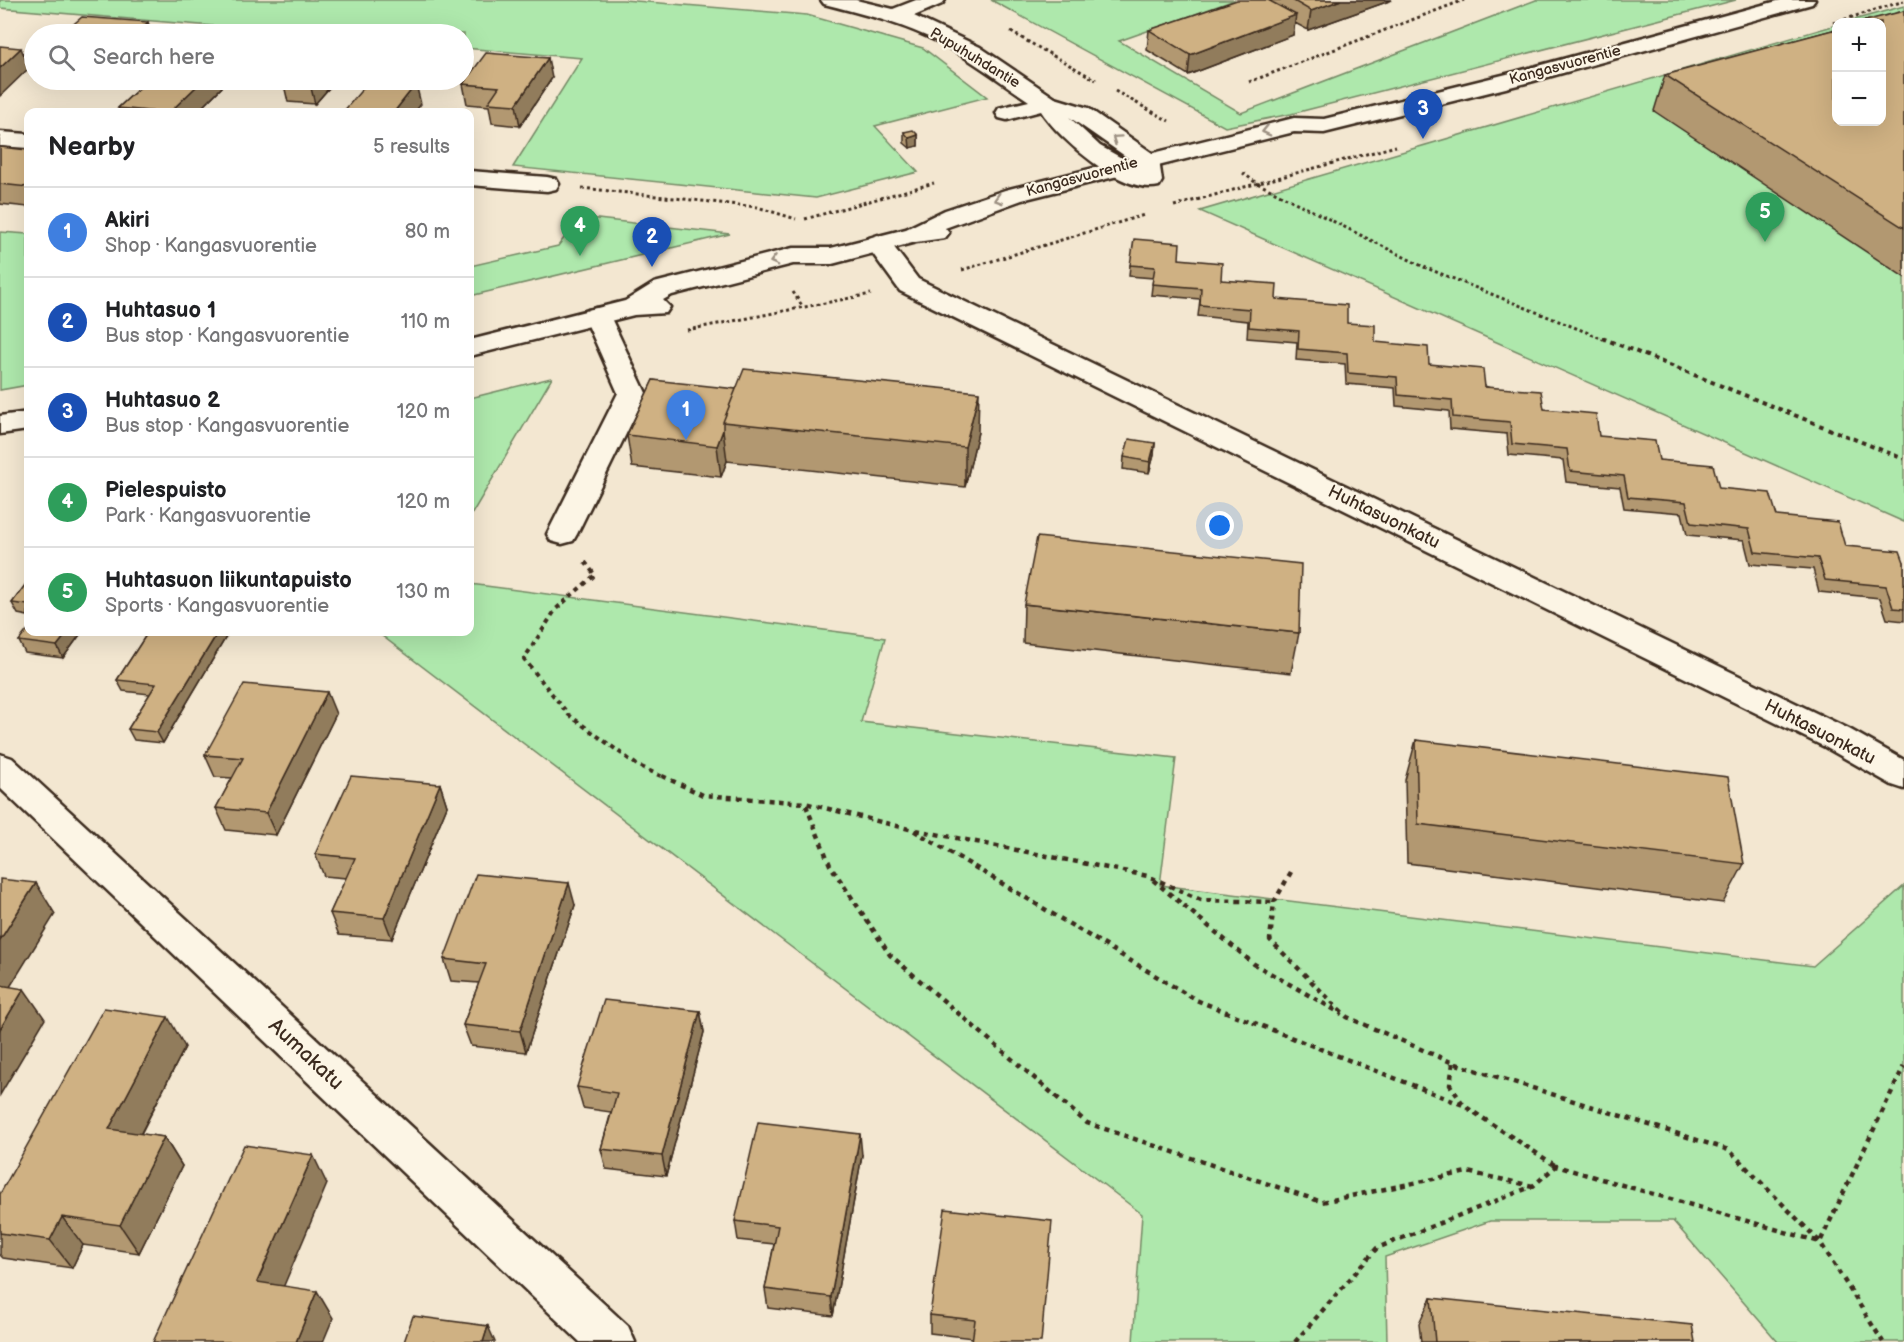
<!DOCTYPE html>
<meta charset="utf-8">
<style>
:root{--surface:#fff;--page:#f6f6f6;--text:#202124;--muted:#757577;--line:#e0e0e0;--accent:#0b8043}
body{margin:0;font-family:"Balsamiq Sans",sans-serif;background:var(--page);color:var(--text)}
.controls{position:absolute;right:18px;top:18px;display:grid;overflow:hidden;border-radius:12px;box-shadow:0 6px 24px #0002}
.controls button{width:54px;height:54px;display:grid;place-items:center;padding:0;border:0;border-bottom:2px solid var(--line);background:var(--surface);color:var(--text);font:30px sans-serif}
.you{position:absolute;left:1220px;top:526px;width:21px;height:21px;margin:-15px;border:4px solid #fff;border-radius:50%;background:#1a73e8;box-shadow:0 0 0 9px #1a73e833}
.badge{display:grid;place-items:center;width:39px;height:39px;border-radius:50%;background:var(--accent);color:#fff;font-size:20px;font-weight:700}
.pin{position:absolute;translate:-50% -50px;filter:drop-shadow(0 2px 3px #0008)}
.pin::after{content:'';position:absolute;top:32px;width:21px;height:18px;background:inherit;clip-path:polygon(0 0,100% 0,50% 100%)}
.list{margin:0;padding:0;list-style:none}
h2{display:flex;justify-content:space-between;align-items:center;height:78px;margin:0;padding:0 24px;font-size:26px}
h2 small{font-size:20px;font-weight:400;color:var(--muted)}
.list li{display:grid;grid-template-columns:39px 1fr auto;gap:18px;align-items:center;box-sizing:border-box;height:90px;padding:0 24px;border-top:2px solid var(--line)}
.list b{display:block;font-size:22px;white-space:nowrap}
.list p{margin:0;font-size:20px;white-space:nowrap;color:var(--muted)}
.list em{font-size:20px;font-style:normal;color:var(--muted)}
.icon{flex:none;width:33px;height:33px;fill:none;stroke:currentColor;stroke-width:2;stroke-linecap:round;stroke-linejoin:round}
.map{position:relative;flex:none;width:1904px;height:1342px;overflow:hidden}
.search{position:absolute;background:var(--surface);box-shadow:0 6px 24px #0002;left:24px;top:24px;width:450px;height:66px;display:flex;align-items:center;gap:15px;box-sizing:border-box;padding:0 21px;border-radius:33px;color:var(--muted);font-size:22px}
.panel{position:absolute;background:var(--surface);box-shadow:0 6px 24px #0002;left:24px;top:108px;width:450px;height:528px;border-radius:12px}
.map>svg:first-child{display:block}
</style>
<div class="map">
<svg width="1904" height="1342" viewBox="0 0 1904 1342">
<rect width="100%" height="100%" fill="#f3e7d1"/>
<filter id="ink" filterUnits="userSpaceOnUse"><feTurbulence type="fractalNoise" baseFrequency=".0167" numOctaves="2"/><feDisplacementMap in="SourceGraphic" scale="12" xChannelSelector="R" yChannelSelector="G"/><feConvolveMatrix kernelMatrix="1 2 1 2 8 2 1 2 1" color-interpolation-filters="sRGB"/></filter>
<g filter="url(#ink)">
<!-- green -->
<path fill="#aee8ac" stroke="#748965" stroke-width="1.5" d="M 0,0 L 623,0 L 807,15 L 923,48 L 987,97 L 875,126 L 918,172 L 816,198 L 513,167 L 582,58 L 464,48 L 464,34 L 306,34 L 0,8 Z
M 991,0 L 1235,0 L 1119,41 L 1241,113 L 1536,0 L 1736,0 L 1291,114 L 1225,127 Z
M 1904,6 L 1904,522 L 1200,211 L 1836,25 L 1836,122 L 1882,122 L 1882,22 L 1846,22 Z
M 580,217 L 730,234 L 470,296 L 470,266 L 558,246 Z
M 0,232 L 28,234 L 28,385 L 0,390 Z
M 551,378 L 552,378 L 470,517 L 470,398 Z
M 470,584 L 885,638 L 861,722 L 1176,758 L 1160,885 L 1813,966 L 1904,886 L 1904,1342 L 1778,1342 L 1673,1221 L 1490,1221 L 1385,1257 L 1387,1342 L 1133,1342 L 1142,1214 L 377,632 L 470,632 Z"/>
<g fill="none" stroke-linecap="round" stroke-linejoin="round">
<defs>
<path id="minor" d="M 821,0 L 856,0 L 893,9 L 916,0 L 945,0 L 942,4 L 914,16 L 980,47 L 1055,98 L 1088,108 L 1155,155 L 1159,160 L 1162,181 L 1159,186 C 1123,195 1059,139 1041,111 L 1007,120 L 999,118 L 996,113 L 999,108 L 1029,101 C 995,78 963,53 926,36 C 893,21 859,13 824,4 ZM 1069,117 L 1135,163 L 1136,166 L 1100,146 Z
M 0,132 L 28,134 L 28,148 L 0,146 Z
M 470,171 L 547,177 L 556,179 L 559,184 L 556,189 L 547,191 L 470,185 Z
M 878,235 L 887,238 L 918,279 L 1849,729 L 1904,760 L 1904,789 L 1892,785 L 1825,747 L 900,291 L 865,243 L 869,238 Z
M 597,308 L 606,310 L 610,316 L 646,393 L 577,534 L 573,541 L 562,544 L 551,541 L 547,534 L 618,393 L 584,316 L 588,310 Z
M 0,754 L 12,758 L 628,1326 L 635,1342 L 580,1342 L 0,788 Z"/>
<path id="major" d="M 1781,0 L 1815,0 L 1812,4 L 1530,82 L 1324,133 L 1294,132 L 1022,200 L 945,228 L 949,233 L 945,238 L 916,242 L 832,264 L 793,264 L 672,295 L 663,300 L 670,307 L 666,313 L 634,315 L 470,356 L 470,340 L 625,301 L 654,283 L 793,248 L 831,248 L 906,229 L 945,210 L 1005,190 L 1294,118 L 1324,119 L 1515,72 Z
M 28,412 L 28,430 L 0,434 L 0,416 Z"/>
</defs>
<!-- minor casing -->
<use href="#minor" stroke="#3b2a1e" stroke-width="5"/>
<!-- major casing -->
<use href="#major" stroke="#3b2a1e" stroke-width="5"/>
<!-- path-far2 -->
<path stroke="#3b2a1e" stroke-width="3" stroke-dasharray="3 3" stroke-linecap="butt" d="M 1833,23 L 1904,1
M 1011,32 L 1096,80
M 1249,82 L 1464,0
M 1115,91 L 1169,121
M 1243,173 L 1255,182 L 1424,267 L 1606,340
M 582,188 L 757,207 L 796,219
M 1174,206 L 1396,146
M 805,219 L 934,183
M 962,270 L 1144,215
M 793,292 L 803,307
M 687,330 L 871,294"/>
<!-- path-far1 -->
<path stroke="#3b2a1e" stroke-width="4" stroke-dasharray="4.5 4.5" stroke-linecap="butt" d="M 1602,338 L 1904,459
M 585,562 L 595,575 L 556,609 L 524,659 L 569,715 L 637,765 L 665,778"/>
<!-- path -->
<path stroke="#3b2a1e" stroke-width="4.5" stroke-dasharray="5 5" stroke-linecap="butt" d="M 662,776 L 703,795 L 805,803
M 916,830 L 1148,876 L 1201,900 L 1274,902
M 1291,872 L 1274,902 L 1270,940 L 1347,1017 L 1453,1063 L 1729,1150 L 1820,1242 L 1883,1342
M 1153,880 L 1254,964 L 1342,1014
M 1453,1063 L 1450,1085 L 1463,1104
M 1533,1186 L 1467,1172 L 1322,1202 L 1087,1123 L 890,955 L 830,865 L 805,803 L 913,830 L 1196,1000 L 1463,1105 L 1556,1166
M 1295,1342 L 1377,1248 L 1533,1186 L 1556,1166 L 1820,1242 L 1904,1066"/>
<!-- minor -->
<use href="#minor" fill="#fcf5e5" fill-rule="evenodd"/>
<!-- major -->
<use href="#major" fill="#fcf5e5" fill-rule="evenodd"/>
</g>
<!-- wall -->
<path fill="#b29871" stroke="#3b2a1e" stroke-width="1.5" d="M 1270,0 L 1392,0 L 1308,30 L 1295,23 L 1293,35 L 1188,75 L 1147,50 L 1149,30 L 1270,1 Z
M 1904,11 L 1904,277 L 1654,111 L 1665,75 Z
M 552,78 L 520,126 L 492,123 L 489,106 L 467,104 L 463,84 Z
M 91,80 L 117,80 L 114,82 Z
M 148,80 L 219,80 L 222,87 L 197,112 L 120,112 L 118,108 Z
M 265,80 L 336,80 L 315,104 L 288,102 L 284,85 L 266,84 Z
M 904,132 L 918,135 L 918,146 L 910,148 L 904,143 Z
M 0,147 L 28,150 L 28,207 L 0,204 Z
M 1179,259 L 1221,280 L 1347,323 L 1375,342 L 1429,364 L 1544,409 L 1599,436 L 1659,460 L 1777,516 L 1845,546 L 1904,562 L 1904,621 L 1887,619 L 1880,598 L 1819,592 L 1813,569 L 1750,564 L 1744,540 L 1687,535 L 1682,513 L 1624,508 L 1620,487 L 1566,482 L 1563,460 L 1509,455 L 1507,434 L 1450,429 L 1449,411 L 1396,406 L 1395,388 L 1346,384 L 1345,364 L 1296,360 L 1297,342 L 1247,338 L 1248,321 L 1198,316 L 1200,299 L 1151,295 L 1153,278 L 1129,276 L 1130,265 Z
M 653,380 L 978,432 L 965,487 L 727,461 L 721,477 L 632,467 L 627,435 Z
M 1155,443 L 1154,455 L 1149,473 L 1123,469 L 1124,457 Z
M 28,581 L 28,616 L 18,614 L 12,603 Z
M 1024,604 L 1299,633 L 1291,673 L 1023,643 Z
M 82,632 L 63,658 L 25,653 L 19,641 Z
M 148,632 L 229,632 L 163,743 L 134,740 L 128,729 L 150,694 L 123,691 L 117,680 Z
M 336,714 L 276,835 L 226,830 L 216,808 L 232,778 L 215,777 L 205,755 Z
M 1416,740 L 1744,864 L 1723,903 L 1407,863 L 1405,780 Z
M 440,784 L 447,806 L 392,939 L 339,935 L 330,913 L 346,878 L 324,876 L 315,854 Z
M 575,905 L 526,1052 L 471,1046 L 463,1025 L 479,983 L 451,981 L 444,959 Z
M 700,1011 L 704,1032 L 666,1176 L 606,1169 L 601,1149 L 611,1112 L 583,1108 L 577,1087 Z
M 185,1047 L 141,1134 L 164,1137 L 182,1166 L 139,1253 L 83,1245 L 72,1268 L 3,1258 L 0,1255 L 0,1194 Z
M 862,1155 L 833,1316 L 768,1308 L 765,1289 L 774,1244 L 738,1240 L 735,1221 Z
M 1052,1221 L 973,1338 L 930,1333 L 930,1315 Z
M 1431,1298 L 1695,1342 L 1421,1342 L 1419,1324 Z"/>
<!-- shaded-wall -->
<path fill="#917c5c" stroke="#3b2a1e" stroke-width="1.5" d="M 1341,0 L 1392,0 L 1308,30 L 1311,11 Z
M 1296,15 L 1293,35 L 1188,75 L 1190,55 Z
M 148,22 L 152,34 L 136,34 Z
M 21,48 L 29,68 L 0,96 L 0,68 Z
M 548,58 L 552,78 L 520,126 L 516,105 Z
M 203,80 L 219,80 L 222,87 L 197,112 L 170,112 Z
M 313,80 L 336,80 L 315,104 L 310,84 Z
M 416,84 L 421,104 L 415,112 L 394,112 Z
M 918,135 L 918,146 L 910,148 L 909,138 Z
M 979,392 L 978,432 L 965,487 L 965,447 Z
M 723,430 L 727,461 L 721,477 L 717,446 Z
M 1155,443 L 1154,455 L 1149,473 L 1150,462 Z
M 68,632 L 82,632 L 63,658 L 57,646 Z
M 218,632 L 229,632 L 163,743 L 157,732 Z
M 327,692 L 336,714 L 276,835 L 266,813 Z
M 440,784 L 447,806 L 392,939 L 384,918 Z
M 36,883 L 55,914 L 0,1003 L 0,940 Z
M 569,883 L 575,905 L 526,1052 L 520,1031 Z
M 24,989 L 45,1019 L 0,1095 L 0,1029 Z
M 700,1011 L 704,1032 L 666,1176 L 662,1156 Z
M 168,1017 L 185,1047 L 128,1158 L 109,1129 Z
M 860,1134 L 862,1155 L 833,1316 L 831,1297 Z
M 164,1137 L 182,1166 L 139,1253 L 120,1225 Z
M 313,1155 L 327,1184 L 274,1309 L 257,1282 Z
M 62,1217 L 83,1245 L 72,1268 L 50,1240 Z
M 317,1291 L 333,1318 L 323,1342 L 296,1342 Z
M 488,1326 L 495,1342 L 483,1342 Z"/>
<!-- building -->
<path fill="#cfb183" stroke="#3b2a1e" stroke-width="1.5" d="M 1237,0 L 1268,0 L 1296,15 L 1190,55 L 1149,30 Z
M 1292,0 L 1341,0 L 1311,11 Z
M 1904,11 L 1904,228 L 1665,75 L 1836,29 L 1836,122 L 1881,122 L 1881,22 L 1860,22 Z
M 82,17 L 148,22 L 136,34 L 62,34 Z
M 288,33 L 304,34 L 286,34 Z
M 0,46 L 21,48 L 0,68 Z
M 486,53 L 548,58 L 516,105 L 488,103 L 499,87 L 463,84 Z
M 148,80 L 203,80 L 170,112 L 159,112 L 118,108 Z
M 284,80 L 313,80 L 310,84 L 282,82 Z
M 370,80 L 416,84 L 394,112 L 343,112 Z
M 913,130 L 918,135 L 909,138 L 904,132 Z
M 0,147 L 28,150 L 28,187 L 0,184 Z
M 1134,239 L 1180,243 L 1179,259 L 1222,263 L 1221,280 L 1277,284 L 1276,299 L 1347,305 L 1347,323 L 1375,325 L 1375,342 L 1428,347 L 1429,364 L 1483,369 L 1485,387 L 1541,391 L 1544,409 L 1596,414 L 1599,436 L 1655,441 L 1659,460 L 1713,465 L 1719,488 L 1770,493 L 1777,516 L 1838,522 L 1845,546 L 1900,551 L 1904,562 L 1904,609 L 1893,608 L 1886,586 L 1825,580 L 1818,558 L 1755,552 L 1749,529 L 1691,523 L 1686,502 L 1628,497 L 1624,476 L 1570,471 L 1567,449 L 1512,444 L 1510,422 L 1453,417 L 1452,400 L 1398,395 L 1397,377 L 1348,373 L 1347,353 L 1298,349 L 1299,331 L 1249,327 L 1250,309 L 1200,305 L 1201,288 L 1152,284 L 1155,267 L 1130,265 Z
M 744,369 L 979,392 L 965,447 L 723,422 Z
M 653,380 L 736,389 L 723,422 L 723,430 L 717,446 L 627,435 Z
M 1129,439 L 1155,443 L 1150,462 L 1124,457 Z
M 1037,537 L 1301,564 L 1299,633 L 1024,604 Z
M 28,581 L 28,605 L 12,603 Z
M 28,629 L 28,632 L 68,632 L 57,646 L 19,641 Z
M 148,632 L 218,632 L 157,732 L 128,729 L 156,684 L 117,680 Z
M 244,684 L 327,692 L 266,813 L 216,808 L 243,758 L 205,755 Z
M 1416,740 L 1728,777 L 1744,864 L 1418,824 Z
M 351,776 L 440,784 L 384,918 L 330,913 L 355,858 L 315,854 Z
M 476,874 L 569,883 L 520,1031 L 463,1025 L 486,964 L 444,959 Z
M 0,879 L 36,883 L 0,940 Z
M 0,985 L 24,989 L 0,1029 Z
M 604,1000 L 700,1011 L 662,1156 L 601,1149 L 617,1093 L 577,1087 Z
M 104,1008 L 168,1017 L 109,1129 L 164,1137 L 120,1225 L 62,1217 L 50,1240 L 0,1233 L 0,1194 Z
M 758,1122 L 860,1134 L 831,1297 L 765,1289 L 778,1226 L 735,1221 Z
M 244,1145 L 313,1155 L 257,1282 L 317,1291 L 296,1342 L 153,1342 Z
M 945,1209 L 1052,1221 L 1041,1342 L 972,1342 L 975,1320 L 930,1315 Z
M 1431,1298 L 1692,1325 L 1695,1342 L 1435,1342 Z
M 413,1316 L 488,1326 L 483,1342 L 404,1342 Z"/>
<!-- one-way arrows -->
<defs><path id="oneway-chevron" d="M-2-3.5L2.5 0L-2 3.5" fill="none" stroke-width="1.6" stroke-linecap="round" stroke-linejoin="round" transform="scale(1.5)"/></defs>
<g stroke="#9c9082">
<use href="#oneway-chevron" transform="translate(1266 131) rotate(167)"/>
<use href="#oneway-chevron" transform="translate(1116 139) rotate(-145)"/>
<use href="#oneway-chevron" transform="translate(998 199) rotate(163)"/>
<use href="#oneway-chevron" transform="translate(774 261) rotate(165)"/>
</g>
</g>
<g text-anchor="middle" dominant-baseline="central" stroke-width="4.5" stroke-linejoin="round" paint-order="stroke">
<!-- far-street labels -->
<g font-size="15" fill="#3b2a1e" stroke="#fcf5e5">
<text transform="translate(975 58) rotate(31)">Pupuhuhdantie</text>
<text transform="translate(1565 65) rotate(-15)">Kangasvuorentie</text>
<text transform="translate(1082 177) rotate(-15)">Kangasvuorentie</text>
</g>
<!-- street labels -->
<g font-size="18" fill="#3b2a1e" stroke="#fcf5e5">
<text transform="translate(1384 517) rotate(26)">Huhtasuonkatu</text>
<text transform="translate(1820 732) rotate(27)">Huhtasuonkatu</text>
</g>
<!-- near-street labels -->
<g font-size="21" fill="#3b2a1e" stroke="#fcf5e5">
<text transform="translate(306 1054) rotate(43)">Aumakatu</text>
</g>
</g>
</svg>
<div class="controls">
<button>+</button>
<button>−</button>
</div>
<div class="you"></div>
<div class="pin badge" style="left:686px;top:440px;background:#3f7fe0">1</div>
<div class="pin badge" style="left:652px;top:267px;background:#1a4fb4">2</div>
<div class="pin badge" style="left:1423px;top:139px;background:#1a4fb4">3</div>
<div class="pin badge" style="left:580px;top:256px;background:#2e9e5b">4</div>
<div class="pin badge" style="left:1765px;top:242px;background:#2e9e5b">5</div>
<div class="search"><svg class="icon" aria-label="search" viewBox="0 0 24 24"><circle cx="10" cy="10" r="6"/><path d="M15 15l6 6"/></svg>Search here</div>
<section class="panel">
<h2>Nearby<small>5 results</small></h2>
<ul class="list">
<li><span class="badge" style="background:#3f7fe0">1</span><div><b>Akiri</b><p>Shop · Kangasvuorentie</p></div><em>80 m</em></li>
<li><span class="badge" style="background:#1a4fb4">2</span><div><b>Huhtasuo 1</b><p>Bus stop · Kangasvuorentie</p></div><em>110 m</em></li>
<li><span class="badge" style="background:#1a4fb4">3</span><div><b>Huhtasuo 2</b><p>Bus stop · Kangasvuorentie</p></div><em>120 m</em></li>
<li><span class="badge" style="background:#2e9e5b">4</span><div><b>Pielespuisto</b><p>Park · Kangasvuorentie</p></div><em>120 m</em></li>
<li><span class="badge" style="background:#2e9e5b">5</span><div><b>Huhtasuon liikuntapuisto</b><p>Sports · Kangasvuorentie</p></div><em>130 m</em></li>
</ul>
</section>
</div>
